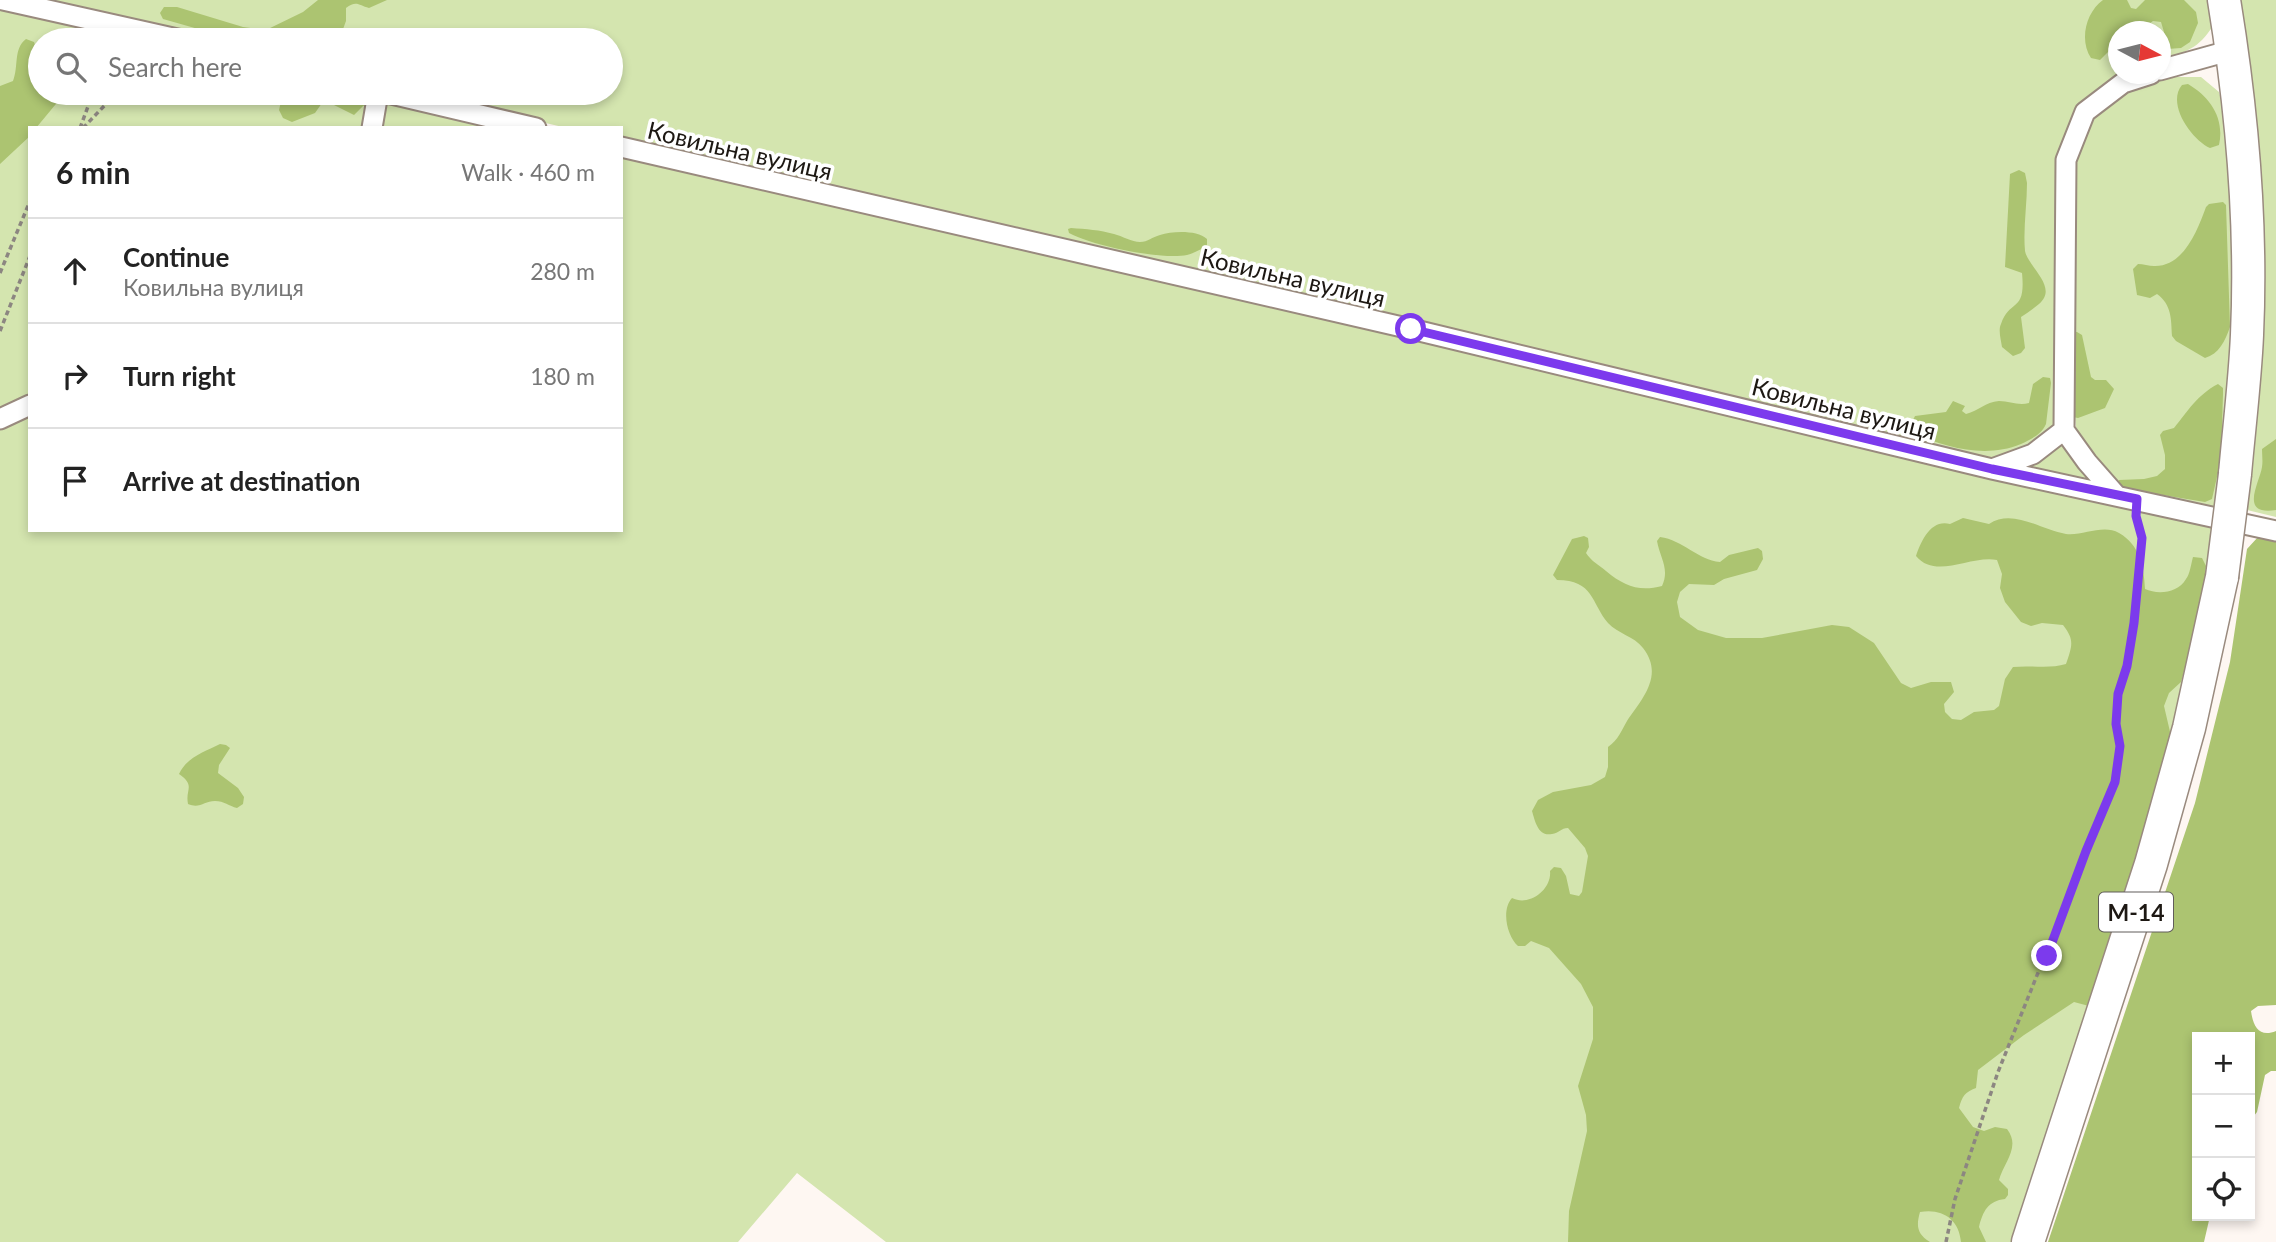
<!DOCTYPE html>
<meta charset="utf-8">
<style>
:root{--surface:#fff;--page:#f2f2f2;--text:#222;--muted:#767676;--line:#e0e0e0}
body{margin:0;font-family:Lato,sans-serif;background:var(--page);color:var(--text)}
.controls{position:absolute;right:21px;bottom:21px;display:grid;overflow:hidden;border-radius:0px;box-shadow:0 4px 10px #0003}
.controls button{width:63px;height:63px;display:grid;place-items:center;padding:0;border:0;border-bottom:2px solid var(--line);background:var(--surface);color:var(--text);font:35px sans-serif}
.compass{position:absolute;left:2108px;top:21px;width:63px;height:63px;border-radius:50%;background:var(--surface);box-shadow:0 4px 10px #0003;rotate:97deg}
.stop{position:absolute;width:21px;height:21px;margin:-16px;border:5px solid #7c3aed;border-radius:50%;background:#fff}
.stop.end{background:#7c3aed;border-color:#fff;box-shadow:0 2px 7px #0008}
.list{margin:0;padding:0;list-style:none}
h2{display:flex;justify-content:space-between;align-items:center;height:91px;margin:0;padding:0 28px;font-size:30px}
h2 small{font-size:23px;font-weight:400;color:var(--muted)}
.list li{display:grid;grid-template-columns:46px 1fr auto;gap:21px;align-items:center;box-sizing:border-box;height:105px;padding:0 28px;border-top:2px solid var(--line)}
.list b{display:block;font-size:26px;white-space:nowrap}
.list p{margin:0;font-size:23px;white-space:nowrap;color:var(--muted)}
.list em{font-size:23px;font-style:normal;color:var(--muted)}
.icon{flex:none;width:38px;height:38px;fill:none;stroke:currentColor;stroke-width:2;stroke-linecap:round;stroke-linejoin:round}
.map{position:relative;flex:none;width:2276px;height:1242px;overflow:hidden}
.search{position:absolute;background:var(--surface);box-shadow:0 4px 10px #0003;left:28px;top:28px;width:595px;height:77px;display:flex;align-items:center;gap:18px;box-sizing:border-box;padding:0 24px;border-radius:38px;color:var(--muted);font-size:26px}
.panel{position:absolute;background:var(--surface);box-shadow:0 4px 10px #0003;left:28px;top:126px;width:595px;height:406px;border-radius:0px}
.map>svg:first-child{display:block}
</style>
<div class="map">
<svg width="2276" height="1242" viewBox="0 0 2276 1242">
<rect width="100%" height="100%" fill="#fef7f2"/>
<!-- green -->
<path fill="#d4e5af" d="M 40,0 L 2213,0 L 2217,20 C 2199,48 2192,50 2161,60 L 2160,32 L 2118,32 L 2119,74 L 2075,108 L 2057,159 L 2055,428 L 2031,447 L 1986,460 L 621,140 L 621,128 L 567,128 L 416,93 L 611,93 L 611,40 L 213,40 L 145,22 Z
M 2235,0 L 2276,0 L 2276,517 L 2243,509 Z
M 0,8 L 151,40 L 40,40 L 40,93 L 358,93 L 505,128 L 30,128 L 30,530 L 621,530 L 621,154 L 2216,524 L 2182,728 L 2015,1242 L 886,1242 L 797,1173 L 738,1242 L 0,1242 Z
M 2171,77 L 2201,77 L 2219,92 L 2227,119 L 2233,191 L 2235,336 L 2219,510 L 2138,493 L 2115,480 L 2089,452 L 2076,427 L 2072,387 L 2076,159 L 2093,117 L 2129,91 Z
M 2064,443 L 2096,484 L 2023,467 L 2040,459 Z"/>
<!-- forest -->
<path fill="#acc471" d="M 318,0 L 387,0 L 369,8 C 359,5 356,0 346,8 L 346,21 L 339,40 L 237,40 L 163,19 L 160,13 L 164,7 L 177,7 L 243,27 L 266,30 L 303,12 Z
M 2103,0 L 2127,0 L 2131,8 L 2136,9 L 2145,0 L 2184,0 L 2196,12 L 2198,23 L 2190,42 L 2181,48 L 2167,49 L 2162,43 L 2164,32 L 2161,22 L 2153,21 L 2138,31 L 2118,32 L 2118,42 L 2100,60 L 2091,58 C 2079,40 2086,12 2103,0 Z
M 26,39 L 34,42 L 40,60 L 40,93 L 65,93 L 36,128 L 30,128 L 30,136 L 0,164 L 0,86 L 13,81 C 19,66 13,49 26,39 Z
M 2188,84 C 2210,97 2225,118 2219,145 L 2210,148 C 2192,140 2166,104 2182,85 Z
M 283,93 L 354,93 L 370,96 L 370,103 L 363,106 L 354,115 L 334,105 L 322,103 L 315,113 L 292,122 L 283,118 L 279,110 Z
M 2019,170 L 2025,173 L 2027,183 C 2027,205 2023,229 2025,251 C 2028,267 2059,287 2039,304 C 2033,309 2027,313 2021,317 L 2025,348 L 2021,353 L 2013,356 L 2002,347 C 2001,340 1998,330 2001,324 C 2010,298 2026,313 2022,273 L 2005,267 L 2010,174 Z
M 2223,202 L 2226,205 L 2230,327 C 2225,341 2219,354 2205,358 L 2176,341 L 2172,336 C 2171,319 2172,305 2157,294 L 2150,298 L 2137,295 L 2133,269 L 2138,264 C 2143,264 2149,266 2154,266 C 2184,267 2198,229 2206,207 L 2209,204 Z
M 1071,228 C 1086,229 1100,230 1114,234 C 1122,236 1132,242 1140,242 C 1148,242 1152,237 1160,235 C 1173,231 1197,230 1207,239 L 1207,245 C 1202,249 1194,253 1187,255 C 1161,260 1093,246 1069,233 L 1068,229 Z
M 2070,331 L 2077,332 L 2082,335 L 2091,377 L 2095,380 L 2106,380 L 2114,389 L 2105,408 L 2078,418 L 2073,417 Z
M 2043,377 L 2050,378 L 2051,383 L 2046,424 C 2041,435 2031,439 2021,444 C 1984,459 1948,447 1913,434 L 1912,422 L 1915,416 L 1946,412 L 1953,401 L 1965,406 L 1962,411 L 1966,414 C 1979,411 1985,402 1999,401 C 2010,401 2018,406 2029,403 L 2033,384 Z
M 2218,384 L 2223,388 L 2223,394 L 2221,459 L 2212,499 L 2205,502 L 2126,489 L 2117,485 L 2119,480 L 2144,479 L 2157,476 L 2165,469 L 2165,455 L 2160,435 L 2163,431 L 2174,428 C 2188,411 2197,395 2218,384 Z
M 2276,439 L 2276,510 C 2238,516 2260,482 2262,467 C 2263,461 2262,455 2262,449 Z
M 1963,518 L 1989,524 C 2013,508 2041,530 2066,534 C 2083,536 2103,524 2119,533 C 2140,545 2144,567 2145,589 C 2158,595 2178,593 2186,579 C 2190,574 2191,564 2193,557 L 2202,558 L 2206,566 L 2201,612 L 2181,682 L 2169,693 L 2164,706 L 2171,736 L 2157,802 L 2089,1006 L 2074,1002 L 2024,1035 L 1978,1070 L 1976,1088 C 1965,1092 1962,1096 1959,1108 L 1973,1127 L 1984,1131 L 1995,1127 L 2007,1129 C 2021,1147 2004,1162 1999,1180 L 2008,1189 L 2008,1195 L 2005,1199 C 1988,1201 1983,1211 1979,1227 L 1986,1242 L 1961,1242 C 1959,1219 1942,1208 1920,1212 C 1916,1226 1917,1234 1930,1242 L 1568,1242 L 1569,1211 L 1587,1131 L 1586,1115 L 1578,1086 L 1593,1039 L 1593,1007 L 1581,984 L 1549,948 L 1531,941 L 1525,946 L 1518,946 C 1507,936 1501,910 1512,898 C 1530,907 1552,889 1550,871 L 1554,867 L 1561,868 L 1566,876 L 1570,894 L 1579,896 L 1582,892 L 1588,856 L 1585,848 L 1568,828 C 1561,828 1559,833 1552,834 C 1538,837 1535,821 1532,811 L 1538,800 L 1553,792 L 1591,785 L 1605,777 L 1608,767 L 1608,747 C 1619,739 1621,731 1627,721 C 1643,698 1664,675 1643,648 C 1634,636 1618,634 1608,623 C 1591,603 1594,580 1557,580 L 1553,575 L 1572,539 L 1584,536 L 1588,538 L 1589,547 L 1586,553 C 1591,561 1599,565 1606,571 C 1624,586 1639,592 1662,586 C 1670,569 1660,558 1657,541 L 1660,537 C 1683,540 1698,560 1720,562 L 1729,555 L 1758,548 L 1762,551 L 1763,559 L 1757,570 L 1724,579 L 1714,585 L 1689,584 L 1680,592 L 1677,602 L 1680,617 L 1698,630 L 1726,638 L 1762,638 L 1832,625 L 1849,627 L 1874,643 L 1901,683 L 1911,688 L 1931,682 L 1951,682 L 1954,692 L 1944,704 L 1945,712 L 1952,719 L 1961,720 L 1974,712 L 1994,710 L 1999,706 L 2005,679 L 2013,667 C 2031,665 2050,669 2066,664 C 2072,646 2075,640 2063,625 L 2042,623 L 2031,626 L 2021,622 L 2005,602 L 2000,588 L 2002,574 L 1997,560 C 1970,555 1936,580 1916,556 C 1921,541 1931,519 1950,524 Z
M 2268,535 L 2276,537 L 2276,1005 L 2258,1006 L 2251,1011 C 2253,1026 2259,1038 2276,1031 L 2276,1071 L 2271,1071 L 2265,1075 L 2257,1112 L 2250,1121 L 2250,1037 L 2197,1037 L 2197,1216 L 2210,1216 L 2204,1242 L 2048,1242 L 2195,803 L 2230,662 L 2247,549 L 2258,537 Z
M 220,744 L 226,745 L 230,748 L 219,765 L 218,773 L 238,788 L 244,797 L 243,804 L 237,808 C 229,806 224,801 215,801 C 204,801 200,809 188,804 C 185,789 196,786 179,774 C 187,757 204,752 220,744 Z"/>
<g fill="none" stroke-linecap="round" stroke-linejoin="round">
<defs>
<path id="minor" d="M 3,0 L 182,40
M 2160,70 L 2232,50
M 387,93 L 536,128
M 372,128 L 378,93
M 621,147 L 1411,329 L 1992,469 L 2276,531
M 0,419 L 30,405
M 1992,469 L 2033,454 L 2064,430
M 2116,495 L 2087,462 L 2064,430 L 2066,160 L 2085,112 L 2123,83 L 2151,74"/>
<path id="trunk" d="M 2224,0 C 2242,110 2252,224 2247,335 C 2245,381 2239,428 2235,474
M 2028,1242 L 2151,864 L 2189,728 L 2222,577"/>
</defs>
<!-- minor casing -->
<use href="#minor" stroke="#998a7e" stroke-width="23"/>
<!-- trunk casing -->
<use href="#trunk" stroke="#998a7e" stroke-width="35"/>
<!-- path -->
<path stroke="#8c8681" stroke-width="3.5" stroke-dasharray="5 3.5" stroke-linecap="butt" d="M 80,128 L 93,93
M 83,128 L 106,104 L 112,93
M 0,273 L 30,201
M 0,331 L 30,256
M 1946,1242 L 1955,1199 L 1998,1072 L 2115,782 L 2120,746 L 2116,724 L 2118,694 L 2127,666 L 2134,623 L 2142,538 L 2136,519"/>
<!-- minor -->
<use href="#minor" stroke="#fff" stroke-width="19"/>
<!-- trunk -->
<use href="#trunk" stroke="#fff" stroke-width="32"/>
<defs>
<path id="trunk-bridge" d="M 2222,577 L 2235,474"/>
</defs>
<!-- trunk-bridge casing -->
<use href="#trunk-bridge" stroke="#998a7e" stroke-width="35" stroke-linecap="butt"/>
<!-- trunk-bridge -->
<use href="#trunk-bridge" stroke="#fff" stroke-width="32"/>
</g>
<g fill="none" stroke-linecap="round" stroke-linejoin="round">
<!-- route -->
<path stroke="#7c3aed" stroke-width="9" d="M 1411,329 L 1992,469 L 2137,499 L 2136,516 L 2142,538 L 2134,623 L 2127,666 L 2118,694 L 2116,724 L 2120,746 L 2115,782 L 2086,851 L 2047,956"/>
</g>
<g text-anchor="middle" dominant-baseline="central" stroke-width="7" stroke-linejoin="round" paint-order="stroke">
<!-- shield labels -->
<rect fill="#fff" stroke="#615d5a" stroke-width="2" x="2099" y="892.5" width="74" height="39" rx="5"/>
<g font-size="23" font-weight="bold" fill="#1d1813">
<text x="2136" y="912">М-14</text>
</g>
<!-- street labels -->
<g font-size="24" fill="#1d1813" stroke="#fff">
<text transform="translate(740 150) rotate(13)">Ковильна вулиця</text>
<text transform="translate(1293 277) rotate(13)">Ковильна вулиця</text>
<text transform="translate(1844 408) rotate(14)">Ковильна вулиця</text>
</g>
</g>
</svg>
<div class="controls">
<button>+</button>
<button>−</button>
<button><svg class="icon" aria-label="locate" viewBox="0 0 24 24"><circle cx="12" cy="12" r="6"/><path d="M12 2v4M12 18v4M2 12h4M18 12h4"/></svg></button>
</div>
<svg class="compass" viewBox="-18 -18 36 36"><path d="M0-13l5 13h-10z" fill="#e53935"/><path d="M0 13l5-13h-10z" fill="#767676"/></svg>
<div class="stop" style="left:1411px;top:329px"></div>
<div class="stop end" style="left:2047px;top:956px"></div>
<div class="search"><svg class="icon" aria-label="search" viewBox="0 0 24 24"><circle cx="10" cy="10" r="6"/><path d="M15 15l6 6"/></svg>Search here</div>
<section class="panel">
<h2>6 min<small>Walk · 460 m</small></h2>
<ul class="list">
<li><svg class="icon" aria-label="ahead" viewBox="0 0 24 24"><path d="M12 20V5M6 11l6-6 6 6"/></svg><div><b>Continue</b><p>Ковильна вулиця</p></div><em>280 m</em></li>
<li><svg class="icon" aria-label="right" viewBox="0 0 24 24"><path d="M7 20v-9h11M14 6l5 5-5 5"/></svg><div><b>Turn right</b></div><em>180 m</em></li>
<li><svg class="icon" aria-label="arrive" viewBox="0 0 24 24"><path d="M6 21V4h12l-3 4 3 4H6"/></svg><div><b>Arrive at destination</b></div></li>
</ul>
</section>
</div>
